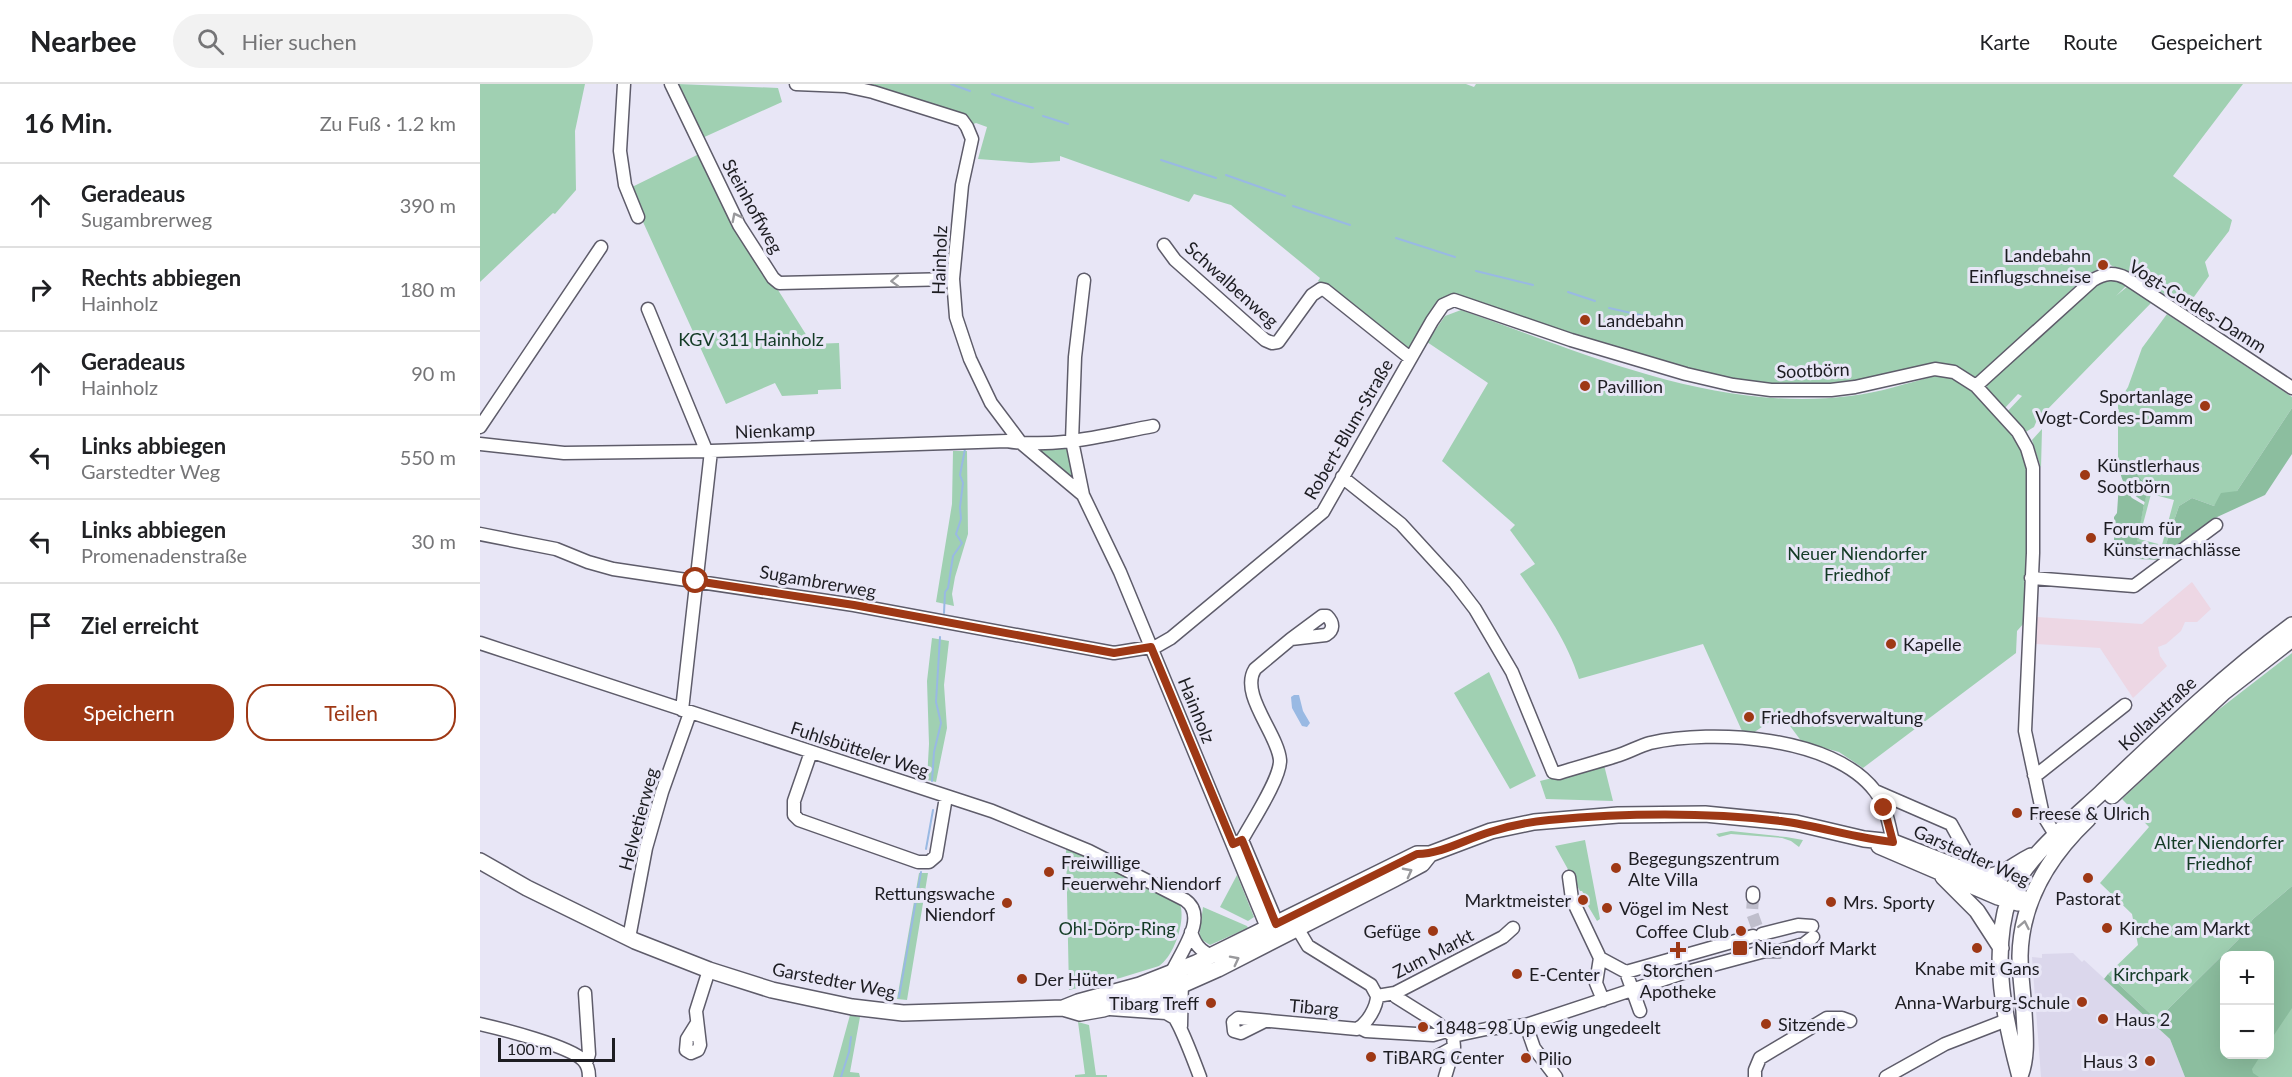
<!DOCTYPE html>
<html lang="de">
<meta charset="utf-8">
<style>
:root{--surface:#fff;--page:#f2f2f2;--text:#202124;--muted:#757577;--line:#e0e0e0;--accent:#9e3815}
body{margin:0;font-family:Lato,sans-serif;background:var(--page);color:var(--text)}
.controls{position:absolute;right:18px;bottom:18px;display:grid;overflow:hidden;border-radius:12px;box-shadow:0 6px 24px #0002}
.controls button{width:54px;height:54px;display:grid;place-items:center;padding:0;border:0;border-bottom:2px solid var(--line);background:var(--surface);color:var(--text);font:30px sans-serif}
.scale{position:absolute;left:18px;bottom:15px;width:117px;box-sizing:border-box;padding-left:6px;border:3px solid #1d1d22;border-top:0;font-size:16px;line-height:21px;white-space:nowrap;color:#1d1d22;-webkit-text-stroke:4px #e8e6f6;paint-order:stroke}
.stop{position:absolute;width:18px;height:18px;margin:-14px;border:4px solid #9e3815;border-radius:50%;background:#fff}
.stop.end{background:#9e3815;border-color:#fff;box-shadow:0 2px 6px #0008}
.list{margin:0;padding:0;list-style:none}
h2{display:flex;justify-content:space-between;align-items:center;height:78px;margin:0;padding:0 24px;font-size:26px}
h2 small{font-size:20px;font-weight:400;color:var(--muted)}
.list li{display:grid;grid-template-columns:39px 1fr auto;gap:18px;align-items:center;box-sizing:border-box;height:84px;padding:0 24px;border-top:2px solid var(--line)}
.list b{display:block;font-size:22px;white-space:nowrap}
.list p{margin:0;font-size:20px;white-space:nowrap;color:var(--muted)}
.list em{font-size:20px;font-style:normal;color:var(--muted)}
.actions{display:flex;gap:12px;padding:18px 24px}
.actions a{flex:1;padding:14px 0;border:2px solid var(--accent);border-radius:24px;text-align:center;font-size:21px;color:var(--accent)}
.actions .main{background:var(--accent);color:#fff}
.icon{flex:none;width:33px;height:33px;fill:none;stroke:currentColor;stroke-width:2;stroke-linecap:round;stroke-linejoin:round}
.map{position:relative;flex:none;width:1812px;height:993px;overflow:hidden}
header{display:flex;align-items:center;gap:36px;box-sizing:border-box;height:84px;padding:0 30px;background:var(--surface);border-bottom:2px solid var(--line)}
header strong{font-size:28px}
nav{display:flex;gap:33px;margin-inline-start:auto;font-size:21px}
.search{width:420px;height:54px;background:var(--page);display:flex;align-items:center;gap:15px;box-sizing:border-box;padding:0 21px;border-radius:33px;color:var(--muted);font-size:22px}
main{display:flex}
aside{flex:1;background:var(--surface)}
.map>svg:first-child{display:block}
</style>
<header>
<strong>Nearbee</strong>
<div class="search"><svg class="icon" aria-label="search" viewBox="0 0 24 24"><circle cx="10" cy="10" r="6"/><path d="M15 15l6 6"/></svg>Hier suchen</div>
<nav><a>Karte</a><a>Route</a><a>Gespeichert</a></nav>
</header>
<main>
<aside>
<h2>16 Min.<small>Zu Fuß · 1.2 km</small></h2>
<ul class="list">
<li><svg class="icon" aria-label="ahead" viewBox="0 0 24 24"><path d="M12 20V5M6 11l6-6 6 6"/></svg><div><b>Geradeaus</b><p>Sugambrerweg</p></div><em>390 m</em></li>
<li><svg class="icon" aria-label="right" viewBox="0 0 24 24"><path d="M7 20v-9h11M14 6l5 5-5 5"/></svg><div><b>Rechts abbiegen</b><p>Hainholz</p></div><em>180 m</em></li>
<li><svg class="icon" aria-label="ahead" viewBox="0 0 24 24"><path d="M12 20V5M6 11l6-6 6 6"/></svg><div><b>Geradeaus</b><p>Hainholz</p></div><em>90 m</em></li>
<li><svg class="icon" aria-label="left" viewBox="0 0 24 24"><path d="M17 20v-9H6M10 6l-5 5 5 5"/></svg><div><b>Links abbiegen</b><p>Garstedter Weg</p></div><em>550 m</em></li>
<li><svg class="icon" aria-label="left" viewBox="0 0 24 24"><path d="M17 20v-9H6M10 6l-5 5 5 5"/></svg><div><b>Links abbiegen</b><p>Promenadenstraße</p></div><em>30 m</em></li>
<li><svg class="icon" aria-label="arrive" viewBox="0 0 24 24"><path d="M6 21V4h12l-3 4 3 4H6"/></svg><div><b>Ziel erreicht</b></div></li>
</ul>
<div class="actions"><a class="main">Speichern</a><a>Teilen</a></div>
</aside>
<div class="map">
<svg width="1812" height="993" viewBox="0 0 1812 993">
<rect width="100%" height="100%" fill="#e8e6f6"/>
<!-- industrial -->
<path fill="#edd7e4" d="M 1712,498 L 1731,525 L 1717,538 L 1705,538 L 1701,547 L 1686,560 L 1678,563 L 1680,572 L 1687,582 L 1653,614 L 1620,564 L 1556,560 L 1557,533 L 1662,540 Z"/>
<!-- education -->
<path fill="#dbd7ec" d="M 1593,869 L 1602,878 L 1604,876 L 1690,955 L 1705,993 L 1561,993 L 1552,873 L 1562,874 L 1562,870 Z"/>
<!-- green -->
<path fill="#a0d0b2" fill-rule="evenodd" d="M 0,0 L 105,0 L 95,47 L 96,106 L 75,130 L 73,129 L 0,198 Z
M 197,0 L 298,4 L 302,18 L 220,55 Z
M 370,0 L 986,0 L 994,3 L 996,0 L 1763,0 L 1693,92 L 1752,136 L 1749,147 L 1725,178 L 1729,192 L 1706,224 L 1648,187 L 1632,182 L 1623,174 L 1619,178 L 1621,184 L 1608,190 L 1499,293 L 1490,293 L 1485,290 L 1405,293 L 1348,302 L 1285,301 L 1252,296 L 1167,275 L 976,213 L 929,269 L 838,197 L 840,194 L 751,121 L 714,110 L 709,118 L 580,72 L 580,77 L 551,79 L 498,75 L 507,43 L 496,39 L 491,41 Z
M 219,70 L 252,138 L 282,188 L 298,206 L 332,260 L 359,259 L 361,305 L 338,306 L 338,310 L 302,312 L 295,299 L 246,320 L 148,105 Z
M 1636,194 L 1647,201 L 1636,212 L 1648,202 L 1672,218 L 1562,331 L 1564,333 L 1557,336 L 1554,343 L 1544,349 L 1526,329 L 1542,312 L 1538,310 L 1523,326 L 1506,305 L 1508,297 L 1618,197 Z
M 981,226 C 1105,269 1235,329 1370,312 C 1399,309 1427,299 1455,292 C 1464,293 1473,294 1482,298 C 1500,309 1538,353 1545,373 C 1548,380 1548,389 1550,396 L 1544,539 L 1537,547 L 1536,569 L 1383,684 L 1359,668 L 1322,658 L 1301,630 L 1273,649 L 1262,647 L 1223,560 L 1099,595 C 1087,556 1063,523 1040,490 L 1055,480 L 1030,446 L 1035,441 L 962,377 L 1008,299 L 947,258 L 965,232 Z
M 1687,230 L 1812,313 L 1812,324 L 1757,407 L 1738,417 L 1734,422 L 1712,414 L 1699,422 L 1685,463 L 1674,467 L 1669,461 L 1656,457 L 1668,403 L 1655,388 L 1638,379 L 1638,319 L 1648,303 L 1662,264 ZM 1671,410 L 1694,416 L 1682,461 L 1659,455 Z
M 1562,345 L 1561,384 L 1552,356 Z
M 586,360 L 598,394 L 593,397 L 556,367 L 555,362 Z
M 473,367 L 487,367 L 488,450 L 475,493 L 472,510 L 474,522 L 456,518 L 472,420 Z
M 452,554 L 469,557 L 464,601 L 467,644 L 456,698 L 447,696 L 449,660 L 447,597 Z
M 1812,569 L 1812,802 L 1773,835 L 1758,856 L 1677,936 L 1628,890 L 1658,861 L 1652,830 L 1620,799 L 1669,743 L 1642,715 L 1733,630 Z
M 1009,588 L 1056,692 L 1030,705 L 974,609 Z
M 1124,681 L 1133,717 L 1066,715 L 1060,697 Z
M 1251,747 L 1306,753 L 1323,756 L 1319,763 L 1311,757 L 1302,754 L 1251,750 L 1239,753 L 1236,750 Z
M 1105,756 L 1120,835 L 1117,837 L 1108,822 L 1110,820 L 1102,807 L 1100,807 L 1075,762 Z
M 586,763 L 700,820 C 706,837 694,872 679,882 L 640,894 L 589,906 Z
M 439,789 L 448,789 L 427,916 L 417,915 Z
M 757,791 L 774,833 L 768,837 L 740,823 Z
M 723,823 L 767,842 L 768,844 L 730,861 L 719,854 Z
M 1812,824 L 1812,993 L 1775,993 L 1745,971 L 1790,970 L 1790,872 Z
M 370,931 L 380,933 L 370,988 L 379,989 L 380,993 L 353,993 Z
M 598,938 L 609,941 L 616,991 L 627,991 L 627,993 L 595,993 L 595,991 L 605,990 Z"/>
<!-- forest -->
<path fill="#8cbe9f" d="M 1812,324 L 1812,370 L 1785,411 L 1735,434 L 1682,476 L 1634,474 L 1634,433 L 1637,429 L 1639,399 L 1652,414 L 1664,421 L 1657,457 L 1669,461 L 1674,467 L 1685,463 L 1699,422 L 1712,414 L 1734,422 L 1741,409 L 1757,407 Z
M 1640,380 L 1655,388 L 1668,403 L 1665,418 C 1649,409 1639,398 1640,380 Z
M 1812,802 L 1812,924 L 1790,957 L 1790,872 L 1744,872 L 1744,970 L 1781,971 L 1772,985 L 1773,989 L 1779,993 L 1705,993 L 1690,955 L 1624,895 L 1628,890 L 1677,936 L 1758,856 L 1773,835 Z"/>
<!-- water -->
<path fill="#99b9e3" d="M 814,611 L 819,611 L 823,627 L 830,639 L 827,643 L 822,642 L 812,624 L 811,613 Z"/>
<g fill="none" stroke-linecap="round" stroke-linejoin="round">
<!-- stream -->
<path stroke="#99b9e3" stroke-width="2" d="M 471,0 L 490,7
M 512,10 L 553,24
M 563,32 L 588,40
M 681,76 L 736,94
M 746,91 L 805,112
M 813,122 L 870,141
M 916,154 L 975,173
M 996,187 L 1053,201
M 1088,208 L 1115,217
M 1129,224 L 1191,238
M 464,529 L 465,508 L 468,504 L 473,472 L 482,459 L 476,450 L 481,435 L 480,423 L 483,399 L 480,391 L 485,365
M 452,697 L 454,668 L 461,639 L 456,618 L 460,553
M 446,765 L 453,726
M 419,913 L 441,788
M 361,993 L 369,968 L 371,953"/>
<!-- minor-tunnel -->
<path stroke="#bfbecc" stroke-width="12" stroke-dasharray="12 6" stroke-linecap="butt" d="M 1273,813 L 1272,829 L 1281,854"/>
<defs>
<path id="minor" d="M 144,0 L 140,67 L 145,101 L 158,133
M 191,0 L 259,141 L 293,194 L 299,199 L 473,195
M 316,0 L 365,2 L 393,8 L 482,36 L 487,43 L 492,55 L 482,101 L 473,195 L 476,233 L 490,275 L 511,319 L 541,359 L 603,411 L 640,488 L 790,851
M 684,161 L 695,176 L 785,256 L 792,259 L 798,258 L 832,211 L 841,205 L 845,206 L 930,274
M 168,225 L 226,366
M 1496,302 L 1613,196 C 1625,189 1634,188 1646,194 L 1812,304
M 0,343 L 121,163
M 0,360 L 84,369 L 231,367 L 527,357 C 576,365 625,351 673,342
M 862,393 L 921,440 L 975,499 L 995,525 L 1032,588 L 1073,688 L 1079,689 C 1098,683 1117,678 1136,672 C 1147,669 1159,662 1170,659 C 1233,645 1353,652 1395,707 C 1406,721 1409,741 1413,758
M 603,411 L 592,357 L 595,273 L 604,196
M 0,450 L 76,465 L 108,478 L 133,485 L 374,521 L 634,569 L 677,562 L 691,554 L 843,428 L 952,237 L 963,221 L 974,216 L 1091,256 L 1206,290 L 1253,301 L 1291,306 L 1351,306 L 1375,303 L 1455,285 L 1474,288 L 1496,302 L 1538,348 L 1547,364 L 1553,384 L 1553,469 L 1545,647 L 1563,731 L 1576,752
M 1551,494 L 1654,502 L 1736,441
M 842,532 L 847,532 C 854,539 854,546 846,551 L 811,555 Z
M 0,559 L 512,727 L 609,767 L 705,816 C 733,835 690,880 686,903 C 684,920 695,932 701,946 C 708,961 714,977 720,993
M 202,626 L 231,367
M 331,668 L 314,717 L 314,731 L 319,736 L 438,778 L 449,778 L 456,772 L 466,713
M 1554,691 L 1559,689 L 1645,621
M 1395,707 L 1471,740 L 1492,778 L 1492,788
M 762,756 L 800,846
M 753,760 L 762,756 C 771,739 801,694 800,676 C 798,650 759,610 775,585 L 811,555
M 1089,793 L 1092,815 L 1120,874 L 1146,888 L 1160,927
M 1273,813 L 1273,809
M 813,837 L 828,862 L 891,901 L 897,912
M 711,848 C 715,860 719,866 732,872
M 1282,850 L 1318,841 L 1332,842
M 149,854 L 166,764 L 182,708 L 210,629
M 1120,874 L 1116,899 L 1123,916
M 1146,888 L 1273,852
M 105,909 L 109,970 L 106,979
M 915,909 L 916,913 L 956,938 L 973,952 L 974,963 L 965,993
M 897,912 L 915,909 L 1023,853 L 1033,844
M 681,916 L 686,927 L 677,925 L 674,918 Z
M 630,925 L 686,929 L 693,933
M 785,937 L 761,949 L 754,947 L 753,938 L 758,934 L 877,945 C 887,940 897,923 897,912
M 217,939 L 207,955 L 206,966 L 211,969 L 218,966 L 220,961 L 216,927 L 229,886
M 0,940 C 22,945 89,962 103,976 C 108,981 109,986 109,993
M 1046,941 L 1054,964 L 1076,993
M 701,942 L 702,894
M 880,944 L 886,947 L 953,951 L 967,947
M 973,952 L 1006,945 L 1046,941 L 1203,889 L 1285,867 L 1299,867 L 1324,860 L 1333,853
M 954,974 L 974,963
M 1275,993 L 1275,986 L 1280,974 L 1347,934 L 1362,934 L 1370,937
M 1406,993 L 1465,960 L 1527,936"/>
<path id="major" d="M 1632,712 L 1744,608 L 1812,555
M 1399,762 L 1518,813 L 1538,819
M 0,777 L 47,804 L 155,857 L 229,886 L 292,906 L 372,923 L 423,929 L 583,924 L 600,929 L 623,925 L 702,901 L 738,885 L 914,795 L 942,780 L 950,770
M 1463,793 L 1497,827 L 1521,864
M 1503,793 C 1528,790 1531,782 1551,772
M 583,924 L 598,918 L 660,901 L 716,879 L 937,770 L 950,770 L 1011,747 L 1054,738 L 1138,731 L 1225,730 L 1316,739 L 1384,755 L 1413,758 L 1503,793 L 1550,818
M 1540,992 C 1548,972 1545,949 1544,928 C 1543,909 1540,891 1540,872 C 1541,817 1569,772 1608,735
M 1540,993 C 1525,937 1510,871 1529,814 C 1542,776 1592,736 1621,709 C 1683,650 1743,592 1812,541"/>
</defs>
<!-- minor casing -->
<use href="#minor" stroke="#5e5c6a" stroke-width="15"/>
<!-- major casing -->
<use href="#major" stroke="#5e5c6a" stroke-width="18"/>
<!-- minor -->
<use href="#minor" stroke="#fff" stroke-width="12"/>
<!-- major -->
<use href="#major" stroke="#fff" stroke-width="15"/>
</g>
<!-- one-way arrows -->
<defs><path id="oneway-chevron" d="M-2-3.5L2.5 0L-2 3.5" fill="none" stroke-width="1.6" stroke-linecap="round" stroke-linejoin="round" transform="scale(1.5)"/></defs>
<g stroke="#99999c">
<use href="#oneway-chevron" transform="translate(256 133) rotate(-117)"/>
<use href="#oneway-chevron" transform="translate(415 197) rotate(178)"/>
<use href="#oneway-chevron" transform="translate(928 788) rotate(-28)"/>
<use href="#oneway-chevron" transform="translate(1544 841) rotate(-79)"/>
<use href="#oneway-chevron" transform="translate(755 876) rotate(-27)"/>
</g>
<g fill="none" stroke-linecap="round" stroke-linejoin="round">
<!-- route -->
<path stroke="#9e3815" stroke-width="8" d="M 216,497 L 374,521 L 634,569 L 671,563 L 753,760 L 762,756 L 796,840 L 937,770 C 962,770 986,755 1010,748 C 1029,742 1049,738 1069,736 C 1146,729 1224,728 1301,737 C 1339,742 1375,754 1413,758 L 1404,724"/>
</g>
<!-- markers -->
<g fill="#9e3815" stroke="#e8e6f6" stroke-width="2">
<circle cx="1623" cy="181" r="6"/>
<circle cx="1105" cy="236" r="6"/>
<circle cx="1105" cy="302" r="6"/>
<circle cx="1725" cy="322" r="6"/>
<circle cx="1605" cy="391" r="6"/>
<circle cx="1611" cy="454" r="6"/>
<circle cx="1411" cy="560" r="6"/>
<circle cx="1269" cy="633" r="6"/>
<circle cx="1537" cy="729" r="6"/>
<circle cx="1136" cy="784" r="6"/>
<circle cx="569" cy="788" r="6"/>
<circle cx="1608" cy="794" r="6"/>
<circle cx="1103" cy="816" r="6"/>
<circle cx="1351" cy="818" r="6"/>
<circle cx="527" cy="819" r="6"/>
<circle cx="1127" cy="824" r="6"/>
<circle cx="1627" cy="844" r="6"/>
<circle cx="953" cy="847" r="6"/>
<circle cx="1261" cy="847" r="6"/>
<rect x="1252" y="856" width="16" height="16" rx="3"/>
<circle cx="1497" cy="864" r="6"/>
<path d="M1195 857h6v6h6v6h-6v6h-6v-6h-6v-6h6z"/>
<circle cx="1037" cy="890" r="6"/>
<circle cx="542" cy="895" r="6"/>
<circle cx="1602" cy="918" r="6"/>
<circle cx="731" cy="919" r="6"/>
<circle cx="1623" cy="935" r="6"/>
<circle cx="1286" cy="940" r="6"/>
<circle cx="943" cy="943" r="6"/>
<circle cx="891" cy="973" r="6"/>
<circle cx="1046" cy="974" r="6"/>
<circle cx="1670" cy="977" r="6"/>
</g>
<g text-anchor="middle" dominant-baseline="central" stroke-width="6" stroke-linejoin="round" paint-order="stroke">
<!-- street labels -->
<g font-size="18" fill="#1d1d22" stroke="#e8e6f6">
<text transform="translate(273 122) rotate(61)">Steinhoffweg</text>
<text transform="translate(459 176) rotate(-88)">Hainholz</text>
<text transform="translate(752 200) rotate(42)">Schwalbenweg</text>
<text transform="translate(1718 222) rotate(32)">Vogt-Cordes-Damm</text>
<text transform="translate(1333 286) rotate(-2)">Sootbörn</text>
<text transform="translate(868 345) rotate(-60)">Robert-Blum-Straße</text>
<text transform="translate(295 346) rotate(-2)">Nienkamp</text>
<text transform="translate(338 497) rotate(10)">Sugambrerweg</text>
<text transform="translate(717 626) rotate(68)">Hainholz</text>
<text transform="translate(1677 629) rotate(-43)">Kollaustraße</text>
<text transform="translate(380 665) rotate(18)">Fuhlsbütteler Weg</text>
<text transform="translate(158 735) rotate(-75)">Helvetierweg</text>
<text transform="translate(1492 771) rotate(24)">Garstedter Weg</text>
<text transform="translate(953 869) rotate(-27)">Zum Markt</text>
<text transform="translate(354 896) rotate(11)">Garstedter Weg</text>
<text transform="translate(834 923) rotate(5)">Tibarg</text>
</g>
<!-- poi labels -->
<g font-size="18" fill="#1d1d22" stroke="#e8e6f6" text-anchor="start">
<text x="1611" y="171" text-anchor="end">Landebahn<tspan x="1611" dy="21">Einflugschneise</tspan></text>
<text x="1117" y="236">Landebahn</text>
<text x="1117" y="302">Pavillion</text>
<text x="1713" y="312" text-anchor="end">Sportanlage<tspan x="1713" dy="21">Vogt-Cordes-Damm</tspan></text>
<text x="1617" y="381">Künstlerhaus<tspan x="1617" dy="21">Sootbörn</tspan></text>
<text x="1623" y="444">Forum für<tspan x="1623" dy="21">Künsternachlässe</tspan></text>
<text x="1423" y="560">Kapelle</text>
<text x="1281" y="633">Friedhofsverwaltung</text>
<text x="1549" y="729">Freese &amp; Ulrich</text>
<text x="1148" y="774">Begegungszentrum<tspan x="1148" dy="21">Alte Villa</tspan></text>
<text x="581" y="778">Freiwillige<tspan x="581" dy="21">Feuerwehr Niendorf</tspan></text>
<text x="515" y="809" text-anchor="end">Rettungswache<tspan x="515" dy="21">Niendorf</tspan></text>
<text x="1608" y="814" text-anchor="middle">Pastorat</text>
<text x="1091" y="816" text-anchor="end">Marktmeister</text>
<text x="1363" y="818">Mrs. Sporty</text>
<text x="1139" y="824">Vögel im Nest</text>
<text x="1639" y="844">Kirche am Markt</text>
<text x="941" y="847" text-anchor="end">Gefüge</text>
<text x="1249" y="847" text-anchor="end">Coffee Club</text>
<text x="1274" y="864">Niendorf Markt</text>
<text x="1497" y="884" text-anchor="middle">Knabe mit Gans</text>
<text x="1198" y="886" text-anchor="middle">Storchen<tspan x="1198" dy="21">Apotheke</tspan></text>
<text x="1049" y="890">E-Center</text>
<text x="554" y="895">Der Hüter</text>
<text x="1590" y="918" text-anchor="end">Anna-Warburg-Schule</text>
<text x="719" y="919" text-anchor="end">Tibarg Treff</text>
<text x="1635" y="935">Haus 2</text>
<text x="1298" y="940">Sitzende</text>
<text x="955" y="943">1848–98 Up ewig ungedeelt</text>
<text x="903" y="973">TiBARG Center</text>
<text x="1058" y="974">Pilio</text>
<text x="1658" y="977" text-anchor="end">Haus 3</text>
</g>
<!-- park labels -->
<g font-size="18" fill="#133b25" stroke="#e8e6f6">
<text x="271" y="255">KGV 311 Hainholz</text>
<text x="1377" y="469">Neuer Niendorfer<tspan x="1377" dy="21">Friedhof</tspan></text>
<text x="1739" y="758">Alter Niendorfer<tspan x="1739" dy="21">Friedhof</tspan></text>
<text x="637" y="844">Ohl-Dörp-Ring</text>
<text x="1671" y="890">Kirchpark</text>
</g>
</g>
</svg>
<div class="controls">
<button>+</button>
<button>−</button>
</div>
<div class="scale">100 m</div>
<div class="stop" style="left:216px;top:497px"></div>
<div class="stop end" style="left:1404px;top:724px"></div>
</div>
</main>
